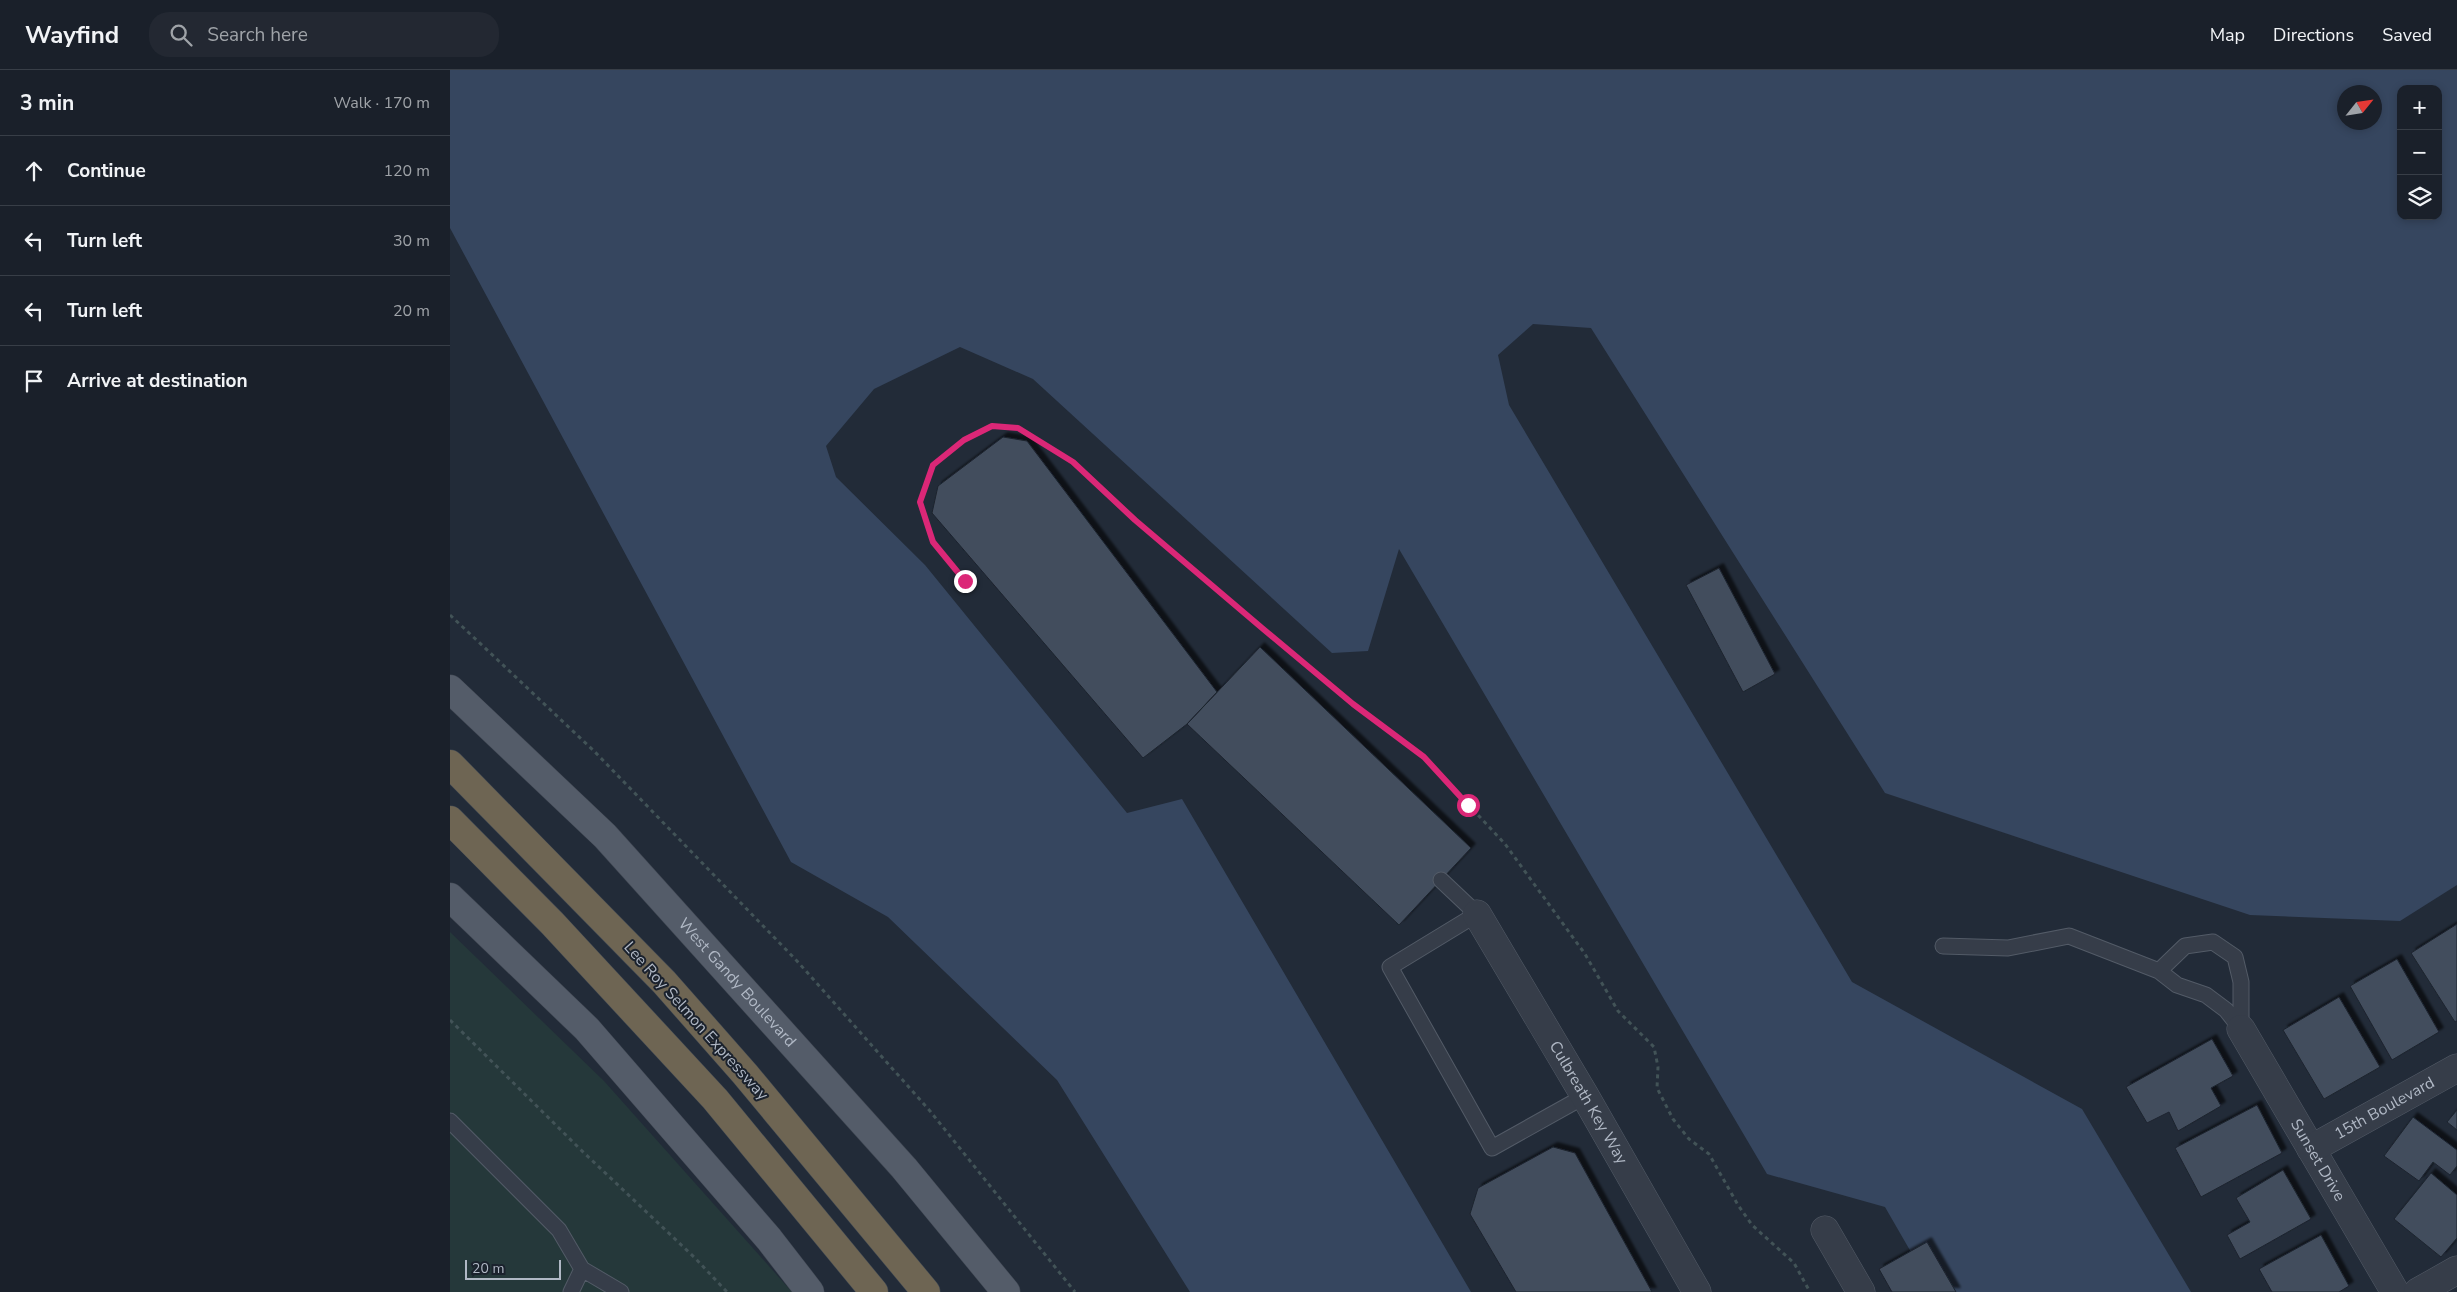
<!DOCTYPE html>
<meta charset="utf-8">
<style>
:root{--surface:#1a202a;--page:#232832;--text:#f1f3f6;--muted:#9fa3a8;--line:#383e47}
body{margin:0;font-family:"Nunito Sans",sans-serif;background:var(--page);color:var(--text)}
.controls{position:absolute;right:15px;top:15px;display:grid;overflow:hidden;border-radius:10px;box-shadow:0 2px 8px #0003}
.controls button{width:45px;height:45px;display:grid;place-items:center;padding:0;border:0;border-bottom:1px solid var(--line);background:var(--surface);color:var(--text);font:25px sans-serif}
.compass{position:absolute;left:1887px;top:15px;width:45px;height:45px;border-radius:50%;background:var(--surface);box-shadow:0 2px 8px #0003;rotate:60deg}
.scale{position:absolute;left:15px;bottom:12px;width:96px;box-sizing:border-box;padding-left:5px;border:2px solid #b0b8c5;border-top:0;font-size:14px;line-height:18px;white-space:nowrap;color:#b0b8c5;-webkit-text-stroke:4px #1b222d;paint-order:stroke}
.stop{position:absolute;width:15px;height:15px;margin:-11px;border:4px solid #db2777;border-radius:50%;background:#fff}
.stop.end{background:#db2777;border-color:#fff;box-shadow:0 1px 5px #0008}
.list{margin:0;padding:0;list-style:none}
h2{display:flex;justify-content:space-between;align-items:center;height:65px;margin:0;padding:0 20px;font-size:21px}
h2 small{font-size:16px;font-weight:400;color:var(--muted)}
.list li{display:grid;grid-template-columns:32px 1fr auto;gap:15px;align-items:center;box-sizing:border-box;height:70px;padding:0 20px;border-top:1px solid var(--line)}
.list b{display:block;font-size:19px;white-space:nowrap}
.list em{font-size:16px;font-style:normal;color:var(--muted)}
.icon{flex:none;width:28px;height:28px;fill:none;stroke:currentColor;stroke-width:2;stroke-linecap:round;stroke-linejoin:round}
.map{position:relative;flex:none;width:2007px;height:1222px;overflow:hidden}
header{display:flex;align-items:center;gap:30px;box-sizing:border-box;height:70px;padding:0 25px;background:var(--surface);border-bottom:1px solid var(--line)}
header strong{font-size:24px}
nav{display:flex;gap:28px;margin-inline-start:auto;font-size:18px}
.search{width:350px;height:45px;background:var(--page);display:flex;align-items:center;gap:12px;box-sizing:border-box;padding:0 18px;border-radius:20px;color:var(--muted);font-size:19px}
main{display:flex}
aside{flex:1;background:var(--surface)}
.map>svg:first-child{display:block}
</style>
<header>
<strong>Wayfind</strong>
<div class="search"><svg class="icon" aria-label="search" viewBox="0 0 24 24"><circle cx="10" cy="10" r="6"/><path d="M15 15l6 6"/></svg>Search here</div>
<nav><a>Map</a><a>Directions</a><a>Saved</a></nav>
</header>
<main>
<aside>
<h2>3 min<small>Walk · 170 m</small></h2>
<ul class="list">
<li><svg class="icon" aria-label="ahead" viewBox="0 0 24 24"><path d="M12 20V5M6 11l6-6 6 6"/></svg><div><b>Continue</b></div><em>120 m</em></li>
<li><svg class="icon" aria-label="left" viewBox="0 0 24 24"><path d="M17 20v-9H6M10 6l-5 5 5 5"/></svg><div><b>Turn left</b></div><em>30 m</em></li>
<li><svg class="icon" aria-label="left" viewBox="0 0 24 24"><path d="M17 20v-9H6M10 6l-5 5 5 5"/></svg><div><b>Turn left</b></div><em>20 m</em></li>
<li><svg class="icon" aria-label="arrive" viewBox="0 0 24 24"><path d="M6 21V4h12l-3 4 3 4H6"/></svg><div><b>Arrive at destination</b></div></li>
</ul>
</aside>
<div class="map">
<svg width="2007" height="1222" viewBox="0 0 2007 1222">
<defs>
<filter id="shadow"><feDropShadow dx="4.5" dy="-4.5" stdDeviation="1" flood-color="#0009"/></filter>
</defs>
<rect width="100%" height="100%" fill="#222b38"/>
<!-- green -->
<path fill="#25383a" d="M 0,862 L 154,1011 L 342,1222 L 0,1222 Z"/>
<!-- water -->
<path fill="#36465f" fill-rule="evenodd" d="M 0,0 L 2007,0 L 2007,815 L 1950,851 L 1800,845 L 1435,723 L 1141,258 L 1083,254 L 1048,285 L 1059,335 L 1402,912 L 1632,1039 L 1741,1222 L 1484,1222 L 1435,1137 L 1317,1104 L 949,479 L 918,581 L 882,583 L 583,309 L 510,277 L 424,319 L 376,376 L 386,407 L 475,495 L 677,743 L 732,729 L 1021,1222 L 740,1222 L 607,1010 L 438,847 L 341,792 L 0,158 ZM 1951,19 L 1988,19 L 1988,146 L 1951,146 ZM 1894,22 L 1924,22 L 1924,52 L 1894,52 Z"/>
<!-- building -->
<path fill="#434e5d" stroke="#1d242f" filter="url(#shadow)" d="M 553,367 L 577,371 L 767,622 L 737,654 L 693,688 L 482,443 L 488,416 Z
M 1269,498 L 1325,604 L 1293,622 L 1236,515 Z
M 810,577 L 1021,778 L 949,855 L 737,654 Z
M 2007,854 L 2007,951 L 2005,952 L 1961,883 Z
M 1947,889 L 1989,962 L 1942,990 L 1900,916 Z
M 1889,927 L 1930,997 L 1874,1029 L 1833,960 Z
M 1762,969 L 1783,1006 L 1761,1018 L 1771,1036 L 1728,1061 L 1719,1042 L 1697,1053 L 1676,1017 Z
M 1807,1035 L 1832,1083 L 1751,1127 L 1725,1078 Z
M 2007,1040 L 2007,1060 L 1997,1052 Z
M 1963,1047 L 2007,1080 L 2007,1096 L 2000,1105 L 1983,1092 L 1969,1111 L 1934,1086 Z
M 1103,1077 L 1125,1083 L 1202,1222 L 1066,1222 L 1020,1144 L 1028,1118 Z
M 1833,1100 L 1861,1149 L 1790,1189 L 1777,1165 L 1800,1152 L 1786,1128 Z
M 1981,1103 L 2007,1125 L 2007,1168 L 1991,1187 L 1944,1149 Z
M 1871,1165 L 1899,1216 L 1889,1222 L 1822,1222 L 1809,1199 Z
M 1477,1172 L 1506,1222 L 1442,1222 L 1429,1199 Z"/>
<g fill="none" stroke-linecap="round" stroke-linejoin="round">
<defs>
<path id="service" d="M 991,810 L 1027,844 L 940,897 L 1042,1078 L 1135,1026
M 1763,872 L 1785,887 L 1791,912 L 1791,959 L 1776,940 L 1756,925 L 1727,915 L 1709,901 L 1735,876 Z
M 1493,876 L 1558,878 L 1619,866 L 1709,901
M 0,1051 L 109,1160 L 132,1199 L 121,1222
M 132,1199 L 171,1222"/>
<g id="minor">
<path id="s1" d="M 1027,844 L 1135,1026 L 1247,1222"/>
<path id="s2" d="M 1791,959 L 1945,1222"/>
<path id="s3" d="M 1861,1079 L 2007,998"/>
<path d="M 1375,1160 L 1411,1222"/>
<path d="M 1968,1222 L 2007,1200"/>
</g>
<g id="primary">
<path id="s4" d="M 0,619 L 155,766 L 454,1098 L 556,1222"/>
<path d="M 0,827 L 137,959 L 319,1169 L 360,1222"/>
</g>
<path id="motorway" d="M 0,694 L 214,912 L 295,1004 L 476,1222
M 0,750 L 102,853 L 265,1029 L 424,1222"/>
</defs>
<!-- service casing -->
<use href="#service" stroke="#535b67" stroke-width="17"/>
<!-- minor casing -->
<use href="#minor" stroke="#535b67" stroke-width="29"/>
<!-- primary casing -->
<use href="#primary" stroke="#3f4652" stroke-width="29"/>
<!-- motorway casing -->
<use href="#motorway" stroke="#404853" stroke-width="29"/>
<!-- path -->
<path stroke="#425357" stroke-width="3" stroke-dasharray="4 4" stroke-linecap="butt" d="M 515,511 L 483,472 L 470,432 L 483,395 L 514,370 L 542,356 L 568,358 L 623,391 L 685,450 L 812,558 L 903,634 L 974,687 L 1055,774 L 1135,884 L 1168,941 L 1204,977 L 1208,997 L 1207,1018 L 1223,1049 L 1239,1069 L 1259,1084 L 1288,1135 L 1302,1155 L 1344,1193 L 1360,1222
M 0,545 L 143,680 L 347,891 L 480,1041 L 625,1222
M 0,950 L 130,1079 L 245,1188 L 277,1222"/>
<!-- service -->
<use href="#service" stroke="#363d49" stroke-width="15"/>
<!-- minor -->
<use href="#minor" stroke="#363d49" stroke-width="28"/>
<!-- primary -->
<use href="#primary" stroke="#545c69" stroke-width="28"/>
<!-- motorway -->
<use href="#motorway" stroke="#6e6553" stroke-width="28"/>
</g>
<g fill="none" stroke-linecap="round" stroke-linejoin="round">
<!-- route -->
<path stroke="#db2777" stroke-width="6" d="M 515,511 L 483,472 L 470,432 L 483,395 L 514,370 L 542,356 L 568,358 L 623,392 L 685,450 L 812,558 L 903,634 L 974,687 L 1018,735"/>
</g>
<g text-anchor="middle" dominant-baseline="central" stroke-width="4" stroke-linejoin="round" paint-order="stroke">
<!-- street labels -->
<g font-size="16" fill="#b0b8c5" stroke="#1b222d">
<text stroke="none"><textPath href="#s4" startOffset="411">West Gandy Boulevard</textPath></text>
<text transform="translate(246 951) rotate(48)">Lee Roy Selmon Expressway</text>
<text stroke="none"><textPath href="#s1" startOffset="219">Culbreath Key Way</textPath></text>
<text stroke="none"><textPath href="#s3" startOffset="84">15th Boulevard</textPath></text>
<text stroke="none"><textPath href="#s2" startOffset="152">Sunset Drive</textPath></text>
</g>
</g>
</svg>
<div class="controls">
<button>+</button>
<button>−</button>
<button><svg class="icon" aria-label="layers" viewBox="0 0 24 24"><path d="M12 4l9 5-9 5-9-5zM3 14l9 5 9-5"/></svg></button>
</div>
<svg class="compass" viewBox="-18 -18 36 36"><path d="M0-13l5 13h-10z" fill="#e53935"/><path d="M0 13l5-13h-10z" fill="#9fa3a8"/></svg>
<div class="scale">20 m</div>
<div class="stop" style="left:1018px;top:735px"></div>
<div class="stop end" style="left:515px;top:511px"></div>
</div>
</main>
